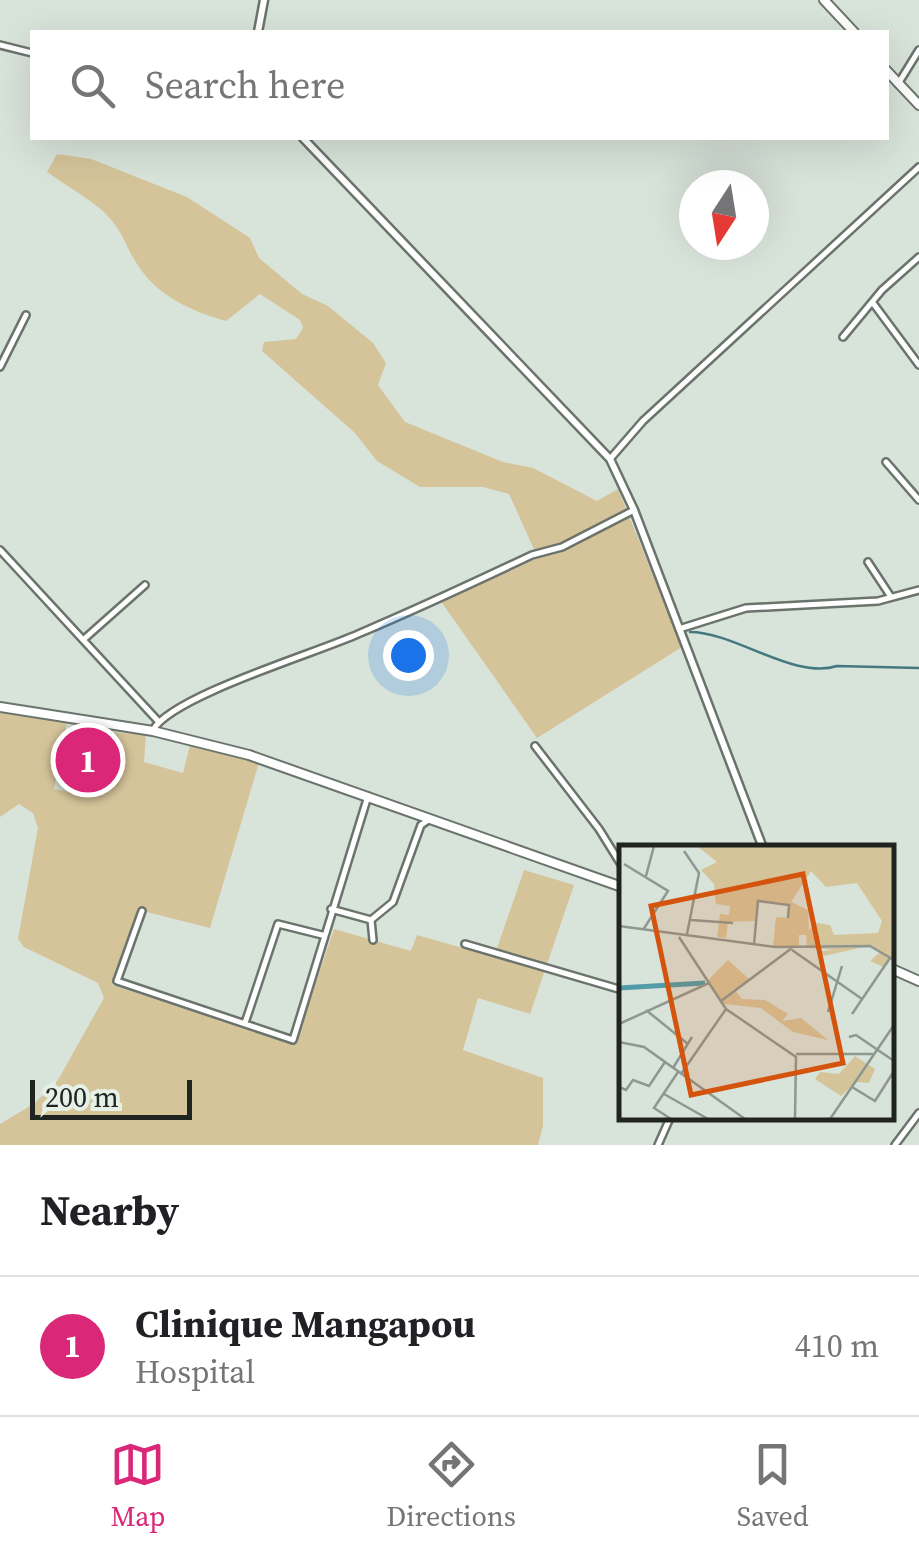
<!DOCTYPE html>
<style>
:root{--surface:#fff;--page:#f6f6f6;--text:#202124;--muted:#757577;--line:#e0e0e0;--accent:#db2777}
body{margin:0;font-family:"Source Serif 4",serif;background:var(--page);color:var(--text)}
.compass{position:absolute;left:679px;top:170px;width:90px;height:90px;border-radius:50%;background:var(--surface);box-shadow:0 10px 40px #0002;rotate:192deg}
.scale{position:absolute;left:30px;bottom:25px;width:162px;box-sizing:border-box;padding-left:10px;border:5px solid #202421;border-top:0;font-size:28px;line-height:35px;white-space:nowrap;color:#202421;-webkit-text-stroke:8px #e5f0e7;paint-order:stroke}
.you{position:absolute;left:408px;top:655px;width:35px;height:35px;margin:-25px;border:8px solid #fff;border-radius:50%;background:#1a73e8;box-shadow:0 0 0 15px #1a73e833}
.badge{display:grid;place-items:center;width:65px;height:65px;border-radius:50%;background:var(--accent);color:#fff;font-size:32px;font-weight:700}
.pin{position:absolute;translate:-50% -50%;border:5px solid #fff;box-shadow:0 2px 10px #0006}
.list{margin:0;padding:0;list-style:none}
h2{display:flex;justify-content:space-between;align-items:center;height:130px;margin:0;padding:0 40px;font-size:42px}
h2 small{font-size:32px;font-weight:400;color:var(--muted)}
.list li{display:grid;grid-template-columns:65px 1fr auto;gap:30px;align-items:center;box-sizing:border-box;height:140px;padding:0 40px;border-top:2px solid var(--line)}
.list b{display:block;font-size:38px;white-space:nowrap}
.list p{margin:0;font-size:32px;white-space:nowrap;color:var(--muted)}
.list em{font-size:32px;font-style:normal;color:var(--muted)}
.icon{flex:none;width:55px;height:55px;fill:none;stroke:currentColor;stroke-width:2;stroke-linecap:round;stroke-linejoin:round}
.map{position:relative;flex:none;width:919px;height:1145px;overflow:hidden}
.search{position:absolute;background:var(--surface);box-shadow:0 10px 40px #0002;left:30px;right:30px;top:30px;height:110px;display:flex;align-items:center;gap:25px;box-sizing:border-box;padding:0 35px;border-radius:0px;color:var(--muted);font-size:38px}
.sheet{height:270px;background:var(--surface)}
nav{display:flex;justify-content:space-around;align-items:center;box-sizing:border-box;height:140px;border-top:2px solid var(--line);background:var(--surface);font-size:28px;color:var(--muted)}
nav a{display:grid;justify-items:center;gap:5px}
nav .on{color:var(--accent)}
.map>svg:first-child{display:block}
</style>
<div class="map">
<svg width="919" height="1145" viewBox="0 0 919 1145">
<rect width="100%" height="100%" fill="#d8e3da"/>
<!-- green -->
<path fill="#d5c49a" d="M 57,154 L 91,159 L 187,197 L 250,238 L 259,258 L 302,294 L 328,306 L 373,343 L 386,363 L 378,385 L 405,422 L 503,462 L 533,468 L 597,501 L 618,489 L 682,647 L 537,738 L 440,600 L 538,558 L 509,494 L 483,487 L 420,487 L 377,461 L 355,433 L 262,351 L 264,342 L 296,339 L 303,328 L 300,320 L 260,294 L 226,321 C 191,311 157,296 137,264 C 124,244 124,232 104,212 C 87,197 65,185 47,172 Z
M 0,702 L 69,712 L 54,789 L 98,797 L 112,732 L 146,735 L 144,762 L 183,773 L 192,737 L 260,759 L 210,928 L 139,910 L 112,985 L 295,1044 L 334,929 L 411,951 L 417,935 L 494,957 L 524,870 L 574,885 L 530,1014 L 478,998 L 463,1050 L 543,1078 L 543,1126 L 538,1145 L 0,1145 L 0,1124 L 35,1103 L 58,1080 L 104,998 L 98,983 L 24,947 L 18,939 L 38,828 L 33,813 L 19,804 L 0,817 Z"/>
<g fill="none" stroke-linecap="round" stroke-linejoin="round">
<!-- stream -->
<path stroke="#437881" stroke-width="2.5" d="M 690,632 C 735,632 794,680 837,666 L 919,668"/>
<defs>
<path id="minor" d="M 0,45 L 32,53
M 898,84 L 919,50
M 873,303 L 919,365
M 843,337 L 882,290 L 919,257
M 0,367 L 26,315
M 610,459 L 643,421 L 919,167
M 886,462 L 919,500
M 0,550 L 158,721
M 868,562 L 891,597
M 679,629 L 746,608 L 878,601 L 919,590
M 83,640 L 145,585
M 153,730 C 172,696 316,653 358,634 C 417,609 475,582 532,555 L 562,547 L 634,510
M 535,746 L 599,829 L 622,866
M 331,909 L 371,920 L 393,902 L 421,825 L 430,819
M 142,911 L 117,981 L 293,1040 L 368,796
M 371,920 L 373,940
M 465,944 L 622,990
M 245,1023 L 278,924 L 322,935
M 658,1145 L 670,1118
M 895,1145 L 919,1113"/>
<path id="tertiary" d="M 258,32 L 264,0
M 303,138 L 610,459 L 634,510 L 763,848"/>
<path id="secondary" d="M 824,0 L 854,32
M 886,70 L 919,105
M 0,707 L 153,731 L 249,755 L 622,887
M 892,969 L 919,981"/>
</defs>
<!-- minor casing -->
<use href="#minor" stroke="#6b746c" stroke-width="10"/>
<!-- tertiary casing -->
<use href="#tertiary" stroke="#6b746c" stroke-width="11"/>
<!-- secondary casing -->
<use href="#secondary" stroke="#6b746c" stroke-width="12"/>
<!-- minor -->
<use href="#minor" stroke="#fff" stroke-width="5"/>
<!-- tertiary -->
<use href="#tertiary" stroke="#fff" stroke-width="6"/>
<!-- secondary -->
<use href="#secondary" stroke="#fff" stroke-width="8"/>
</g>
<!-- overview -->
<g transform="translate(619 845)">
<rect width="275" height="275" fill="#d8e3da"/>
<path d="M 78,1 L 275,1 L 275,108 L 265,122 L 251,116 L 261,107 L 249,101 L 205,111 L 201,106 L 216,105 L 188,103 L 187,90 L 180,90 L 180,101 L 154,102 L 157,72 L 169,73 L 171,60 L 139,56 L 136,76 L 109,77 L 107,93 L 98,92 L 101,69 L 110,70 L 111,61 L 97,59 L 95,39 L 82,25 L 98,17 ZM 192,26 L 207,42 L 238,38 L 263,76 L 259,88 L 215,90 L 211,80 L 198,78 L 190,85 L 189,65 L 172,57 ZM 109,115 L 130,134 L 116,145 L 123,154 L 146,155 L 169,169 L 163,176 L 182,173 L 209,195 L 174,187 L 142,163 L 105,159 L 89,135 ZM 236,211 L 256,224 L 250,238 L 237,237 L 222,251 L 196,234 L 201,227 L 220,229 Z" fill="#d5c49a" fill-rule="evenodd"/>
<path fill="none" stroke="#529caa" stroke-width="5" d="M 0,143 L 86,138"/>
<path fill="none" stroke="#8e9790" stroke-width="2.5" d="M 65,6 L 80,28 L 68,89M 5,19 L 49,46 L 24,85M 27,31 L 35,1M 72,75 L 114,78M 0,81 L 156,102 L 251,101 L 275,115M 60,92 L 107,164 L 177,212 L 176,274M 135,99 L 139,56 L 170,60 L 169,73M 173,105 L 243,154M 102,156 L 173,103M 27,165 L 69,199M 209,167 L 223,121M 233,169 L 271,113M 0,179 L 90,138M 230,192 L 237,190 L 275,216M 0,197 L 25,202 L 126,274M 177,209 L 255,209M 54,223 L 73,192M 62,229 L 107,164M 0,242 L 7,245 L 14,235 L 30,241 L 46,217M 233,242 L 256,256 L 275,226M 45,249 L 89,274M 52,274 L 35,263 L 59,227M 211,274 L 275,180"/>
<path fill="#d4540e" fill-opacity="0.15" stroke="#d4540e" stroke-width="5" d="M 184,29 L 224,218 L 72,250 L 32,61 Z"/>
<rect width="275" height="275" fill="none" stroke="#202421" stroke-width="5"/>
</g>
</svg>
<svg class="compass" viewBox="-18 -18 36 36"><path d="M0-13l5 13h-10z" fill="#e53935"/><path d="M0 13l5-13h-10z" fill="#757577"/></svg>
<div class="scale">200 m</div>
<div class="you"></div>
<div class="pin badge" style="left:88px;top:760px">1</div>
<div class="search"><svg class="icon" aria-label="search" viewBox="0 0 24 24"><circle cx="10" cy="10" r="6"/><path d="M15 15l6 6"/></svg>Search here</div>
</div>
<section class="sheet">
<h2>Nearby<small></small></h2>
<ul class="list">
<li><span class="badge">1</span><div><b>Clinique Mangapou</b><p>Hospital</p></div><em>410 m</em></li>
</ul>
</section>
<nav>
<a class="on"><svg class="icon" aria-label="map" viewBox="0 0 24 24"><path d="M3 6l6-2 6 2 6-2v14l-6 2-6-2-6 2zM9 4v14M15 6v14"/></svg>Map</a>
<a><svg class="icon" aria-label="directions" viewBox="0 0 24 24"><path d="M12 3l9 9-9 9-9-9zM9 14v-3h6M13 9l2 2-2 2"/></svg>Directions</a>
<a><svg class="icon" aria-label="saved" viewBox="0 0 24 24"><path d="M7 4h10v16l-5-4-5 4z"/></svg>Saved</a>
</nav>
